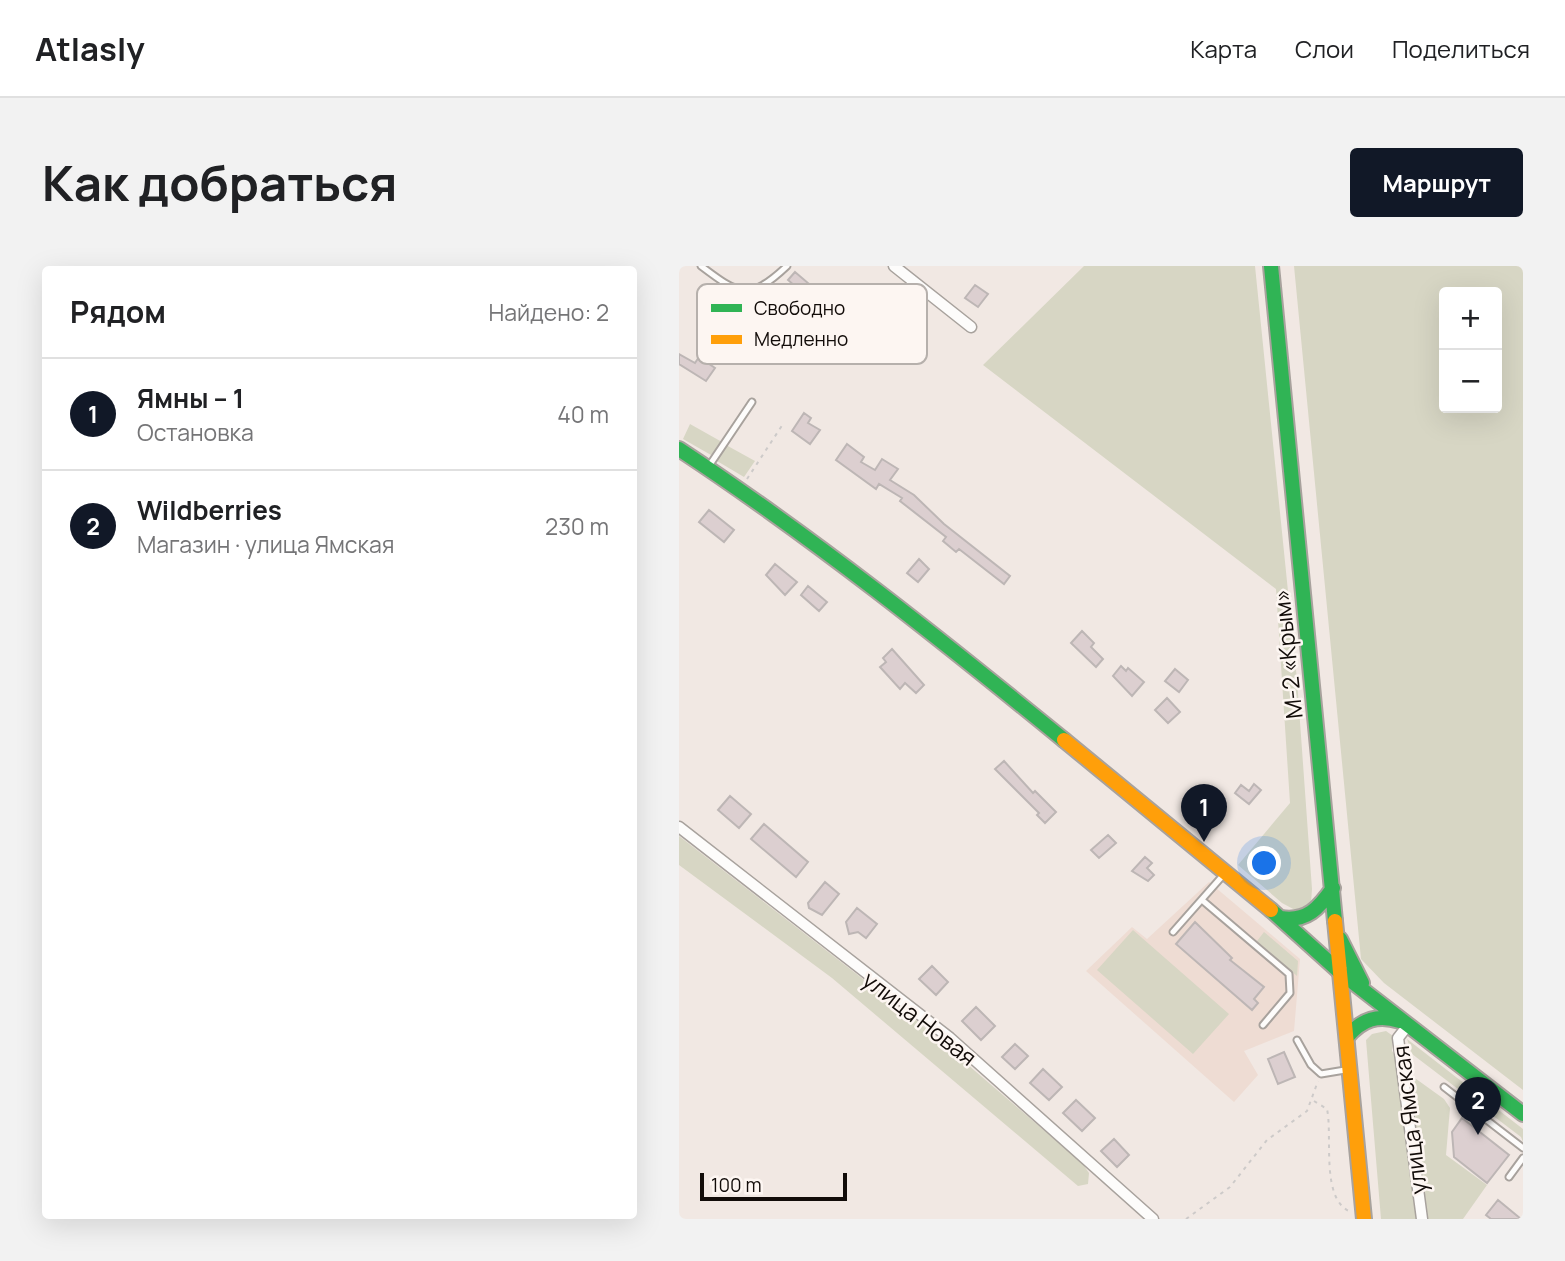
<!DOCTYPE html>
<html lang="ru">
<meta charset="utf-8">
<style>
:root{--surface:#fff;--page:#f2f2f2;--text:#202124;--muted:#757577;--line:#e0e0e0;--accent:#111827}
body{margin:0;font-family:Manrope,sans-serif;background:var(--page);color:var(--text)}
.controls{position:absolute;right:21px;top:21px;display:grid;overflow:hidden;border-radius:7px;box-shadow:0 7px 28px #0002}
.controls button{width:63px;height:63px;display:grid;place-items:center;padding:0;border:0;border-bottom:2px solid var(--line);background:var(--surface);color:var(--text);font:35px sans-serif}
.scale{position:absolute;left:21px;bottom:18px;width:147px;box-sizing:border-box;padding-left:7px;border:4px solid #120c09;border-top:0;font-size:19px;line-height:24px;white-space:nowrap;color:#120c09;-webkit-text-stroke:5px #fdf6f2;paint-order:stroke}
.you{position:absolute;left:586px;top:598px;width:24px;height:24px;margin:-18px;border:5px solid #fff;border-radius:50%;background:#1a73e8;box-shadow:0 0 0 10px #1a73e833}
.badge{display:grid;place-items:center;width:46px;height:46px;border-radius:50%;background:var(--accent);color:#fff;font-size:23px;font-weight:700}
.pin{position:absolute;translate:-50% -58px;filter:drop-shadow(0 2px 4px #0008)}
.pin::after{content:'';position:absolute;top:37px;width:24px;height:21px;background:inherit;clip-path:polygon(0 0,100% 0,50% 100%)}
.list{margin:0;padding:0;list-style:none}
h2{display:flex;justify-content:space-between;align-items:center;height:91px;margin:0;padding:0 28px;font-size:30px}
h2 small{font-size:23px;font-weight:400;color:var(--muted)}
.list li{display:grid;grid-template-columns:46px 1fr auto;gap:21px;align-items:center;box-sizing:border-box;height:112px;padding:0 28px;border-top:2px solid var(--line)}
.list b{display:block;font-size:26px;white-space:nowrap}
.list p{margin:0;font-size:23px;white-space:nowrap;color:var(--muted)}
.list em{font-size:23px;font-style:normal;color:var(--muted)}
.map{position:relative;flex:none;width:844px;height:953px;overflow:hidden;border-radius:7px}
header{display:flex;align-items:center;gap:42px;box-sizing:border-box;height:98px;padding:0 35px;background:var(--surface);border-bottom:2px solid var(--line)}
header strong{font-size:33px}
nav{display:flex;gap:38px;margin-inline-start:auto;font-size:24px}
.intro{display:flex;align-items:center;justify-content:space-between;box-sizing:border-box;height:168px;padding:0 42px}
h1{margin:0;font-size:49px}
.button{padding:18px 32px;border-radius:7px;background:var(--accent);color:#fff;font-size:24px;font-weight:700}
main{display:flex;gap:42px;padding:0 42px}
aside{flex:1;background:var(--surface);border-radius:7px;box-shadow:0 7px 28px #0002}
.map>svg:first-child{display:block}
</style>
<header>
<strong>Atlasly</strong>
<nav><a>Карта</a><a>Слои</a><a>Поделиться</a></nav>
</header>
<div class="intro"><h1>Как добраться</h1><a class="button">Маршрут</a></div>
<main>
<aside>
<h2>Рядом<small>Найдено: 2</small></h2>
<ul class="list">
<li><span class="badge">1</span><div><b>Ямны – 1</b><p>Остановка</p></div><em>40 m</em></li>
<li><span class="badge">2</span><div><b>Wildberries</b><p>Магазин · улица Ямская</p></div><em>230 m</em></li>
</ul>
</aside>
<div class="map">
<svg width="844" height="953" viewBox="0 0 844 953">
<rect width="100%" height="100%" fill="#f1e8e3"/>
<!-- built -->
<path fill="#eedcd3" d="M 530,616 L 621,693 L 615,765 L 565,785 L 579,809 L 555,836 L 407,705 L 453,661 L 468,673 Z"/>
<!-- green -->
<path fill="#d7d6c4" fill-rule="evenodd" d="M 405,0 L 576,0 L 618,414 L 633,623 L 632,637 L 618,645 L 603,637 L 559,599 L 611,537 L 597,323 L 304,99 Z
M 615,0 L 844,0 L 844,824 L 705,717 L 682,693 ZM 765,26 L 818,26 L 818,142 L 765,142 Z
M 11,158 L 43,176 L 32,189 L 4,173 Z
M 47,179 L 76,195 L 65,211 L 38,195 Z
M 0,570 L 238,755 L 403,897 L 410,907 L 409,918 L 399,920 L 153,712 L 0,599 Z
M 454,664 L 550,748 L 514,788 L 418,704 Z
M 585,666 L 619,695 L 618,710 L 578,675 Z
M 707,765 L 714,770 L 713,785 L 733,810 L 765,833 L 771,842 L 767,889 L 808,919 L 784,953 L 702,953 L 687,774 L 693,768 Z
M 728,773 L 844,863 L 844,876 L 842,871 L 733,788 Z"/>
<!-- building -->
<path fill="#dccfd0" stroke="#bdb6b5" stroke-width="2" d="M 116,6 L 136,23 L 126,35 L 112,24 L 116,20 L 109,14 Z
M 296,19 L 309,28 L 299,41 L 286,32 Z
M 0,88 L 16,97 L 20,91 L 36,102 L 27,115 L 0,98 Z
M 125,147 L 132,152 L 129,157 L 141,164 L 131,178 L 113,165 Z
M 168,178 L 185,191 L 182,196 L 196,204 L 203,193 L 219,203 L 211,214 L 235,229 L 265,258 L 331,310 L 325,318 L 280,283 L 277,286 L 264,275 L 267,271 L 221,235 L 223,232 L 200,218 L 197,223 L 157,194 Z
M 30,244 L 55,264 L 45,276 L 20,256 Z
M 240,293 L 250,303 L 239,316 L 228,307 Z
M 96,298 L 118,316 L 106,329 L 87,309 Z
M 129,320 L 148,336 L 140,345 L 122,329 Z
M 403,365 L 415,377 L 412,381 L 424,393 L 417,401 L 392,377 Z
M 213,383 L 245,419 L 237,427 L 226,417 L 221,423 L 201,401 L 207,396 L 204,392 Z
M 442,400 L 447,405 L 449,402 L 465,416 L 453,430 L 434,410 Z
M 496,403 L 509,414 L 500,426 L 486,415 Z
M 488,432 L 501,446 L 489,457 L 476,444 Z
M 325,495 L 354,527 L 356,525 L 377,546 L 366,557 L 358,549 L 360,547 L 316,503 Z
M 575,518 L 582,524 L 570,538 L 556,527 L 562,519 L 570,525 Z
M 51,530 L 72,548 L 60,562 L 39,544 Z
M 85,558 L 129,596 L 117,611 L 72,573 Z
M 429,569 L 437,577 L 420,592 L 412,584 Z
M 466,591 L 473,597 L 468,602 L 475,609 L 469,615 L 453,605 Z
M 146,616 L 160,628 L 143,649 L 130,642 L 129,637 Z
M 178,642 L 198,658 L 187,672 L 179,666 L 170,668 L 167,656 Z
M 516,656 L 553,692 L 551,694 L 585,721 L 575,733 L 579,737 L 573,744 L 497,678 Z
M 253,700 L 269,716 L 257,729 L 240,713 Z
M 297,741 L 316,760 L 302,774 L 283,755 Z
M 336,778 L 349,790 L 336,803 L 323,791 Z
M 605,786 L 616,811 L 599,818 L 589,793 Z
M 364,803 L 383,821 L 370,834 L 351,817 Z
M 397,834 L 416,852 L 403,865 L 384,847 Z
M 783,852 L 830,889 L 808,917 L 775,891 L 773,866 Z
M 435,873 L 450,889 L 438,901 L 422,885 Z
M 819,934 L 842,953 L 812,953 L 807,949 Z"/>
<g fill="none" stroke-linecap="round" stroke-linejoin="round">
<defs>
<path id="lane" d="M 22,0 C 59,28 70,36 108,0
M 30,200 L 73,136
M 523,634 L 610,708 L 611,727 L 584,759
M 494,666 L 547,606
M 618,774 L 632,799 L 642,808 L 666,804
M 765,821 L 844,882
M 830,911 L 844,892"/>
<path id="street" d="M 215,0 L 292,61
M 0,561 L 271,772 L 474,953
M 730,758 L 719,772 L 743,953"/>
<path id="fast" d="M 592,0 L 656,655
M 0,183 C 135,272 260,372 385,474
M 592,644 L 662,707 L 844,848
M 602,652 C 628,656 640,642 654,622
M 661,673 L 683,717
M 668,771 C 683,753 699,748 721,755"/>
<path id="slow" d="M 385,474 L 592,644
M 656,655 L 685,953"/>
</defs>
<!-- lane casing -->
<use href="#lane" stroke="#a8a29d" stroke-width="9"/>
<!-- street casing -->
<use href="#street" stroke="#a8a29d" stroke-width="13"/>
<!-- fast casing -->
<use href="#fast" stroke="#a8a29d" stroke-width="18"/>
<!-- slow casing -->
<use href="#slow" stroke="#a8a29d" stroke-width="18"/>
<!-- path -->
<path stroke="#cdcac9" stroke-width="2" stroke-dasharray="3.5 5" stroke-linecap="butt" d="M 68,213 L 104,158
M 635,835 L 648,843 C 654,871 641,934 672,946
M 507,953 L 551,921 L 588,874 L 628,845 L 639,815"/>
<!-- lane -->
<use href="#lane" stroke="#fdfcfb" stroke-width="5"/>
<!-- street -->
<use href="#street" stroke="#fdfcfb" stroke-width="10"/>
<!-- fast -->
<use href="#fast" stroke="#30b455" stroke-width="14"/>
<!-- slow -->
<use href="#slow" stroke="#ff9f0a" stroke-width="14"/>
</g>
<g text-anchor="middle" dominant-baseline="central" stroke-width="5" stroke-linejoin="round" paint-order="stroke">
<!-- street labels -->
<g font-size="23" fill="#120c09" stroke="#fdf6f2">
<text transform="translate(608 388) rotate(-96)">М-2 «Крым»</text>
<text transform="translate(241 752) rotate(38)">улица Новая</text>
<text transform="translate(730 854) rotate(-97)">улица Ямская</text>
</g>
</g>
<!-- legend -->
<rect x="18" y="18" width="230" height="80" rx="10" fill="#fdf6f2" stroke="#b6b0ac" stroke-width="2"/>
<rect x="32" y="38" width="31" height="8" fill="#30b455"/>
<rect x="32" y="69" width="31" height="9" fill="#ff9f0a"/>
<g font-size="19" fill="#120c09">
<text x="75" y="49">Свободно</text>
<text x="75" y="80">Медленно</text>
</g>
</svg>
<div class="controls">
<button>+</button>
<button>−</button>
</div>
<div class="scale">100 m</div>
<div class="you"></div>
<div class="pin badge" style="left:525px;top:576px">1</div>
<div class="pin badge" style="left:799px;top:869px">2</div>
</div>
</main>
